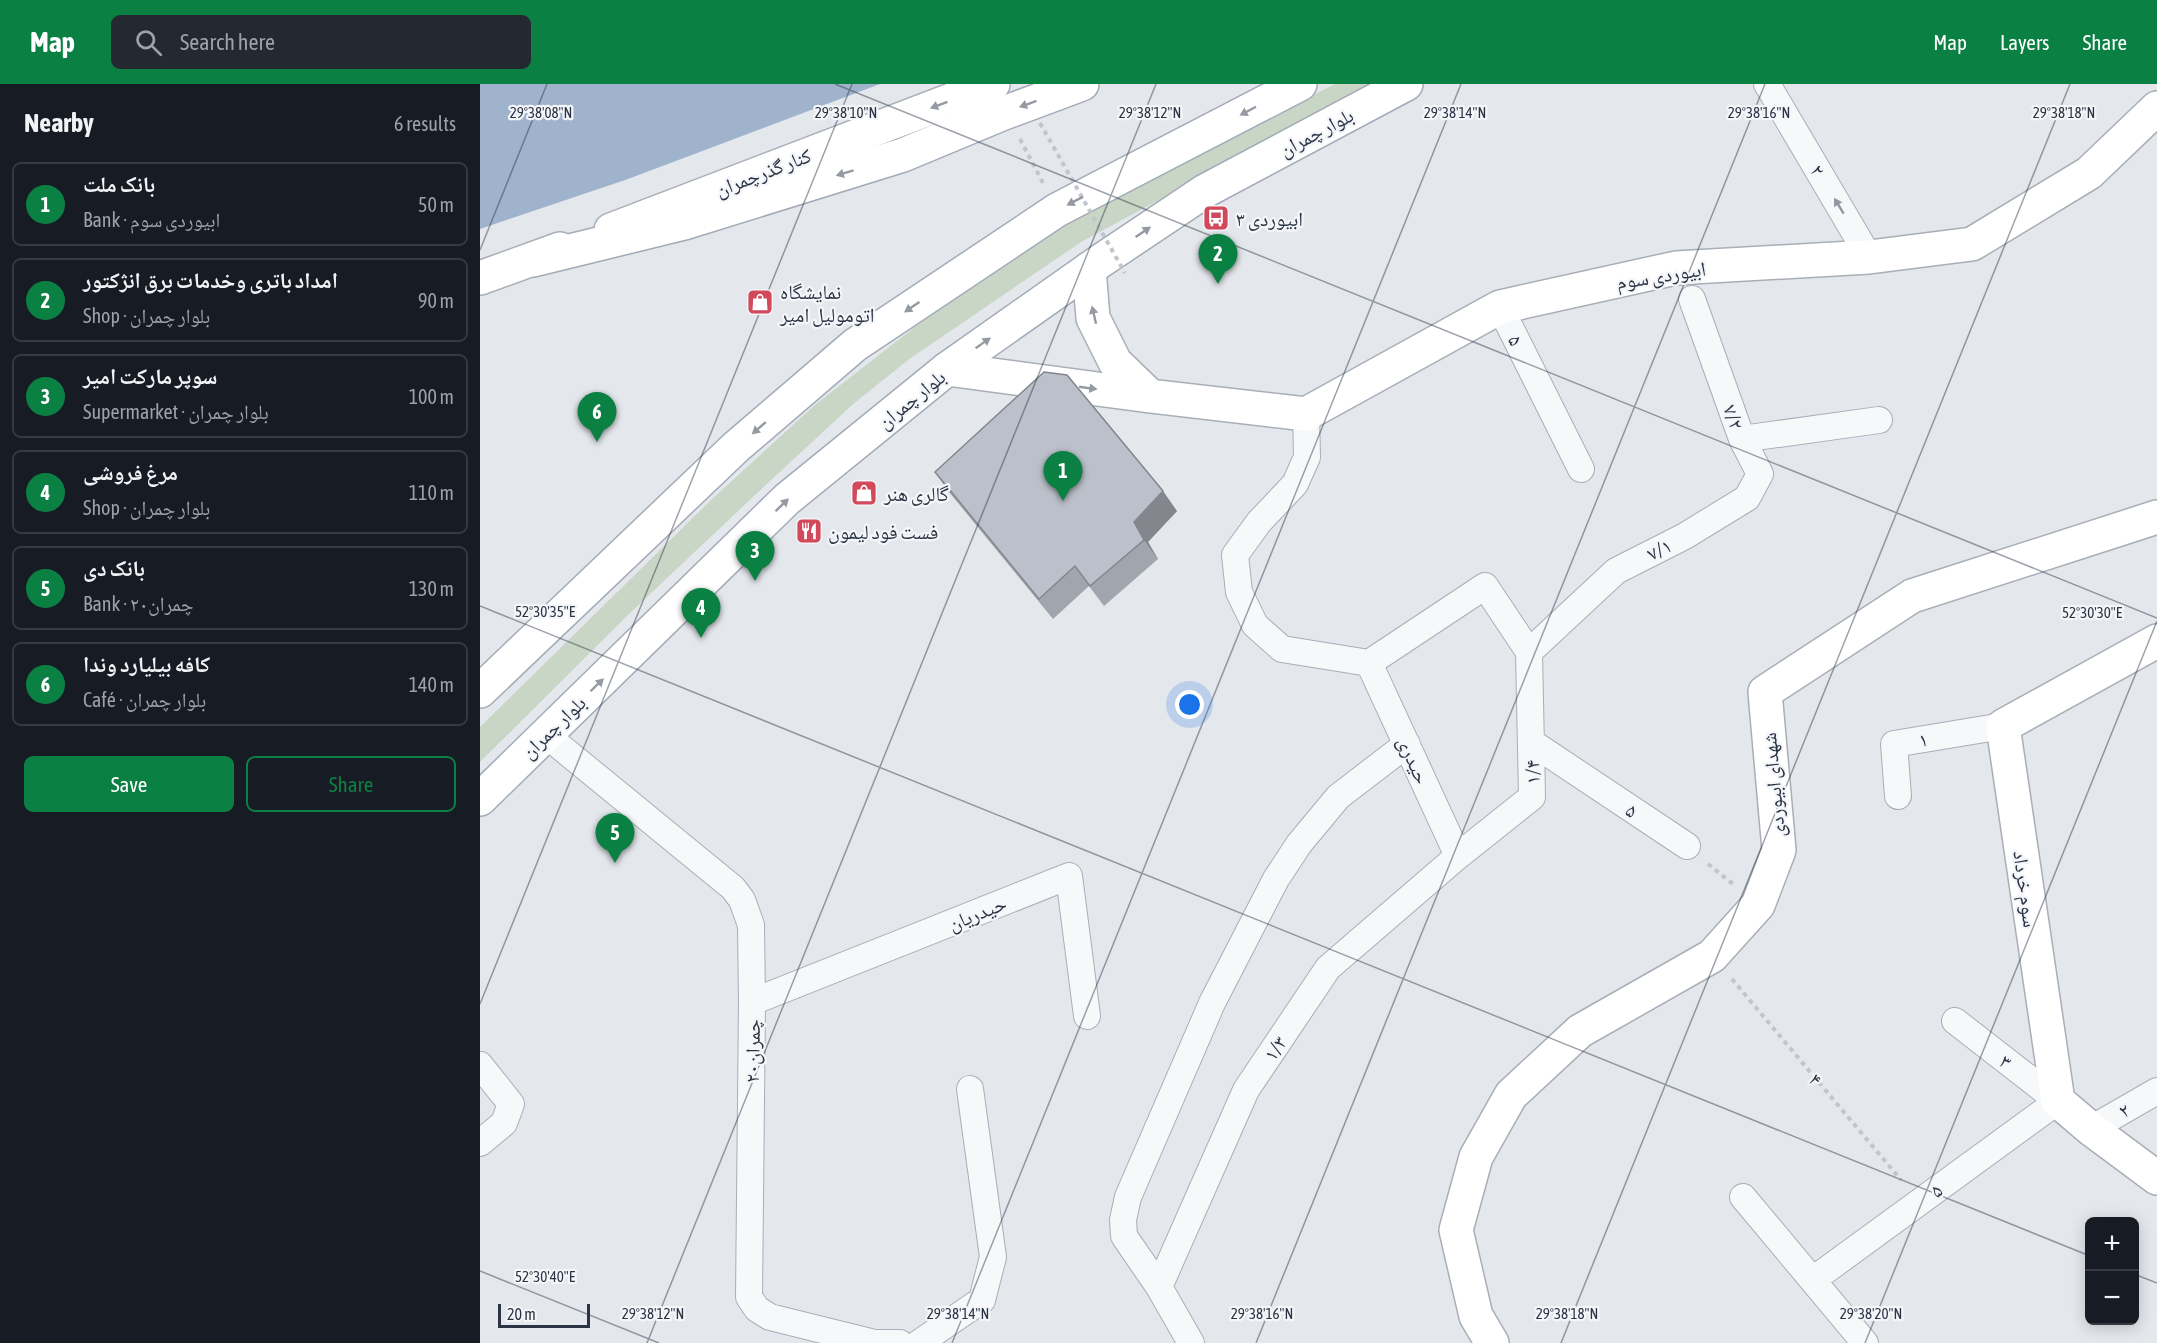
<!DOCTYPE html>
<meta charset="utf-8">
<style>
:root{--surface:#171b24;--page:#242831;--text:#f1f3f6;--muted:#9ea1a6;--line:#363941;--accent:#0b8043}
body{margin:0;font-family:"Asap Condensed","Noto Naskh Arabic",sans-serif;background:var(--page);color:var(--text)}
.controls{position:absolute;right:18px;bottom:18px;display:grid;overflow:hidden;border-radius:9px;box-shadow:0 3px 15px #0003}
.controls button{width:54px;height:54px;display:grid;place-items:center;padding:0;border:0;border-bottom:2px solid var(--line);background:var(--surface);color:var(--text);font:30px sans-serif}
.scale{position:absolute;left:18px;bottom:15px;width:92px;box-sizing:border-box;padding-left:6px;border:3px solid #2b3445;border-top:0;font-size:16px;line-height:21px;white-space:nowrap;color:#2b3445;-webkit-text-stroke:4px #f4f6f9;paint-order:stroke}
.you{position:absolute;left:710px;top:621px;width:21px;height:21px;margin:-15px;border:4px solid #fff;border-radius:50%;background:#1a73e8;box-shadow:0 0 0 9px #1a73e833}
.badge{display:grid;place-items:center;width:39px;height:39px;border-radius:50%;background:var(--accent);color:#fff;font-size:20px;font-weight:700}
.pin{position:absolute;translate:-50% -50px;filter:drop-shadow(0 2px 3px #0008)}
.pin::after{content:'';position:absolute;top:32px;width:21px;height:18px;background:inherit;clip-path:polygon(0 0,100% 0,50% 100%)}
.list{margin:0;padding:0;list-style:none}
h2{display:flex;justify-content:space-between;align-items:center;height:78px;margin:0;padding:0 24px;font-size:26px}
h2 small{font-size:20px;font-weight:400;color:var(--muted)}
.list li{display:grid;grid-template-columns:39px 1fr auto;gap:18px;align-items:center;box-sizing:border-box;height:84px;margin:0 12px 12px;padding:0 12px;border:2px solid var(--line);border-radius:9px}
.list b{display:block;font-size:22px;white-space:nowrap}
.list p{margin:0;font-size:20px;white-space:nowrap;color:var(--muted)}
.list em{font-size:20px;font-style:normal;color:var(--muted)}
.actions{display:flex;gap:12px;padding:18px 24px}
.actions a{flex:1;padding:14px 0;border:2px solid var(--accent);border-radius:9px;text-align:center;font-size:21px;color:var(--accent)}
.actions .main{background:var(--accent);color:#fff}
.icon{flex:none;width:33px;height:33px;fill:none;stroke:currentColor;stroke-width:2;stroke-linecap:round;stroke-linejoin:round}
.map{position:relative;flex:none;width:1677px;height:1259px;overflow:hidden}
header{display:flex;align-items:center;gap:36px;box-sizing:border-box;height:84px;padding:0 30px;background:var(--accent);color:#fff}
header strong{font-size:28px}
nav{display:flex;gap:33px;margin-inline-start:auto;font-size:21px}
.search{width:420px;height:54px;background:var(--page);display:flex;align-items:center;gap:15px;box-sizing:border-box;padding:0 21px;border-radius:9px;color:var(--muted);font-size:22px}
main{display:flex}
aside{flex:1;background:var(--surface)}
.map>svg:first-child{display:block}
</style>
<header>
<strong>Map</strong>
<div class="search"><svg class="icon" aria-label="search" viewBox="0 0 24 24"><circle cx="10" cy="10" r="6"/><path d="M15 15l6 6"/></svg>Search here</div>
<nav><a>Map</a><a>Layers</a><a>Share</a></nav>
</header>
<main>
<aside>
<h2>Nearby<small>6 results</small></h2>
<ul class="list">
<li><span class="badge">1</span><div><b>بانک ملت</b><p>Bank · ابیوردی سوم</p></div><em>50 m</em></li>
<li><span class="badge">2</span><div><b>امداد باتری وخدمات برق انژکتور</b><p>Shop · بلوار چمران</p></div><em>90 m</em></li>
<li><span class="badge">3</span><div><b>سوپر مارکت امیر</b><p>Supermarket · بلوار چمران</p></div><em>100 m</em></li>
<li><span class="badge">4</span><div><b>مرغ فروشی</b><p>Shop · بلوار چمران</p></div><em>110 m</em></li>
<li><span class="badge">5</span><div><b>بانک دی</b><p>Bank · چمران۲۰</p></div><em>130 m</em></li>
<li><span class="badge">6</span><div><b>کافه بیلیارد وندا</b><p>Café · بلوار چمران</p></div><em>140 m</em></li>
</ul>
<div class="actions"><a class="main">Save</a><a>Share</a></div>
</aside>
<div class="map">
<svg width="1677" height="1259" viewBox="0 0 1677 1259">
<rect width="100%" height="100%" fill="#e4e7ec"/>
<!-- green -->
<path fill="#c9d6c5" d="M 855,0 L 899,0 L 822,39 L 601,158 L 428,276 L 372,321 L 275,411 L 150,529 L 0,678 L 0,643 L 231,416 L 336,320 L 498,194 L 631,114 Z"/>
<!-- water -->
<path fill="#9fb4cc" d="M 0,0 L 400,0 L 148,95 L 0,145 Z"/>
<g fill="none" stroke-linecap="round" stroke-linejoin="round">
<defs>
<path id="street" d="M 1287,0 L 1389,173
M 1212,215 L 1262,355 L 1399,336
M 1020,223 L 1101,385
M 826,330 L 827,373 L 815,400 L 779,438 L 755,471 L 759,508 L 775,541 L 802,565 L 889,579 L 1005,502 L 1049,568
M 1049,568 L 1136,487 L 1205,452 L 1267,414 L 1280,390 L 1262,355
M 889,579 L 978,772
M 66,651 L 253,804 L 262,816 L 271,841 L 272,918 L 269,1213 L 277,1225 L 290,1233 L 395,1259 L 420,1259
M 1051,658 L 1207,762
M 1418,712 L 1414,660 L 1523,642
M 272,918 L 589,792 L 607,932
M 0,981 L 31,1020 L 24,1039 L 0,1059
M 1611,1045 L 1677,1007
M 1263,1113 L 1385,1259
M 1334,1195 L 1578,1017 L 1475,937
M 679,1203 L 766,1006 L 848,884 L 978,772 L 1052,713 L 1049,568
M 439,1259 L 502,1216 L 513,1173 L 490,1005
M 711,1259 L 679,1203 L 644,1152 L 643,1136 L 648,1113 L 732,919 L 796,795 L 819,760 L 858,713 L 927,660"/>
<path id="secondary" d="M 131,146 L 513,0
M 609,185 L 613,234 L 635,278 L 670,312
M 0,194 L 80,165
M 467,285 L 670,312 L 826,330 L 1020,223 L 1196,184 L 1389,173 L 1492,160 L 1609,89 L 1677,24
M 1677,557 L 1523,642 L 1578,1017 L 1611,1045 L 1677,1094
M 1012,1259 L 996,1232 L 976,1146 L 996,1073 L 1031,1011 L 1100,947 L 1232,872 L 1278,821 L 1299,766 L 1285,608 L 1432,512 L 1677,433"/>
<path id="primary" d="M 53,176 L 204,139 L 423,71 L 524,29 L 602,0
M 0,607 L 256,363 L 375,261 L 577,126 L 820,0
M 0,715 L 307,415 L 467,285 L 619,178 L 725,107 L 926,0"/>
</defs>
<!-- street casing -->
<use href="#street" stroke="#a9aeb7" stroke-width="28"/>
<!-- secondary casing -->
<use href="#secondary" stroke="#a9aeb7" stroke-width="36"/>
<!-- primary casing -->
<use href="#primary" stroke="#a3abb8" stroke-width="36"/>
<!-- path -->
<path stroke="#c2c5cb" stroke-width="4" stroke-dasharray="4.5 4.5" stroke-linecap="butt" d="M 540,55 L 563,99
M 1228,780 L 1253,800
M 1252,895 L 1421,1096"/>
<!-- street -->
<use href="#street" stroke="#f7f8fa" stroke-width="26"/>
<!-- secondary -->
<use href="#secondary" stroke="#fff" stroke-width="33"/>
<!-- primary -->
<use href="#primary" stroke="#fff" stroke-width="33"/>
<!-- path-bridge -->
<path stroke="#c2c5cb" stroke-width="4" stroke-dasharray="4.5 4.5" stroke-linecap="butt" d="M 560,39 L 645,189"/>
</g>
<!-- wall -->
<path fill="#a1a5ae" d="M 455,388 L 697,427 L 668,458 L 678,475 L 624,522 L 609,502 L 573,535 L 469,408 Z"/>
<!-- shaded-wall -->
<path fill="#83868d" d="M 683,407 L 697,427 L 668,458 L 678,475 L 664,456 L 654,438 Z"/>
<!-- building -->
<path fill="#bbc0ca" stroke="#83868d" stroke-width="1.5" d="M 564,288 L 587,291 L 683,407 L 654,438 L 664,456 L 610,502 L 595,482 L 559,515 L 455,388 Z"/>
<!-- one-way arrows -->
<defs><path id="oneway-solid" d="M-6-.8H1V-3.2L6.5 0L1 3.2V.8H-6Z" transform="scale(1.5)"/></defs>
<g fill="#959aa2">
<use href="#oneway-solid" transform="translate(548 20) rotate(160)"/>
<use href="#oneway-solid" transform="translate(459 21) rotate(159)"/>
<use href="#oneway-solid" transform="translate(768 27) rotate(152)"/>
<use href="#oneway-solid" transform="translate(365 89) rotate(163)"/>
<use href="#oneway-solid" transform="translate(595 117) rotate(153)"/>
<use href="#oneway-solid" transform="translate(663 148) rotate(-34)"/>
<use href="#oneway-solid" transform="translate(432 223) rotate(146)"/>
<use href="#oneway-solid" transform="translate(614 231) rotate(-103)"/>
<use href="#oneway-solid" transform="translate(503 259) rotate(-35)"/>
<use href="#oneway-solid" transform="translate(608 304) rotate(8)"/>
<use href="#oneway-solid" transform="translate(279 344) rotate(139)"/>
<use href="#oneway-solid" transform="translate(302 421) rotate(-44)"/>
<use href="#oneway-solid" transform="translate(117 601) rotate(-44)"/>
</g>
<use fill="#9196a0" href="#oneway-solid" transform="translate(1359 122) rotate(-121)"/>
<!-- ticks -->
<path fill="none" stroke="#2b3445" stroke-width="1.5" stroke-opacity="0.45" d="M 355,0 L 1677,534M 0,166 L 67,0M 0,522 L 1610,1172M 0,920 L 372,0M 0,1187 L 179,1259M 1654,1190 L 1677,1199M 167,1259 L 676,0M 472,1259 L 981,0M 776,1259 L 1285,0M 1081,1259 L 1590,0M 1385,1259 L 1677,537"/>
<!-- icons -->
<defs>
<symbol id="bus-square" viewBox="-11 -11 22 22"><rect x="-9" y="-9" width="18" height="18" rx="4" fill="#d1495b" stroke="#f4f6f9"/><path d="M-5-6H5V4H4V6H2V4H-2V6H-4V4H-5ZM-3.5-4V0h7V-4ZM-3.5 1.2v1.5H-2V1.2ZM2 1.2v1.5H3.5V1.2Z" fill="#fff"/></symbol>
<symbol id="shop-square" viewBox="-11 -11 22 22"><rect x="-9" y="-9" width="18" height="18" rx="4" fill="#d1495b" stroke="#f4f6f9"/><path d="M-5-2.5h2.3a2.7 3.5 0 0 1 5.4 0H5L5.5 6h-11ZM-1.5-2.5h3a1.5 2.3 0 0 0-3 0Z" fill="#fff"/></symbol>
<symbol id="restaurant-square" viewBox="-11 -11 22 22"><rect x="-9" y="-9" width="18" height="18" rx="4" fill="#d1495b" stroke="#f4f6f9"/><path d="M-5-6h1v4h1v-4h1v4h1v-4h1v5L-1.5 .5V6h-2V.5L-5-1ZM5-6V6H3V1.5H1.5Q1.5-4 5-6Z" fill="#fff"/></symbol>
</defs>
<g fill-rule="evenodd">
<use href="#bus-square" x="721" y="119" width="30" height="30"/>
<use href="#shop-square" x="265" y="203" width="30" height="30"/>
<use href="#shop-square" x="369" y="394" width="30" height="30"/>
<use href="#restaurant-square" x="314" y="432" width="30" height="30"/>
</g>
<g text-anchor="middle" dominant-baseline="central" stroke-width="4.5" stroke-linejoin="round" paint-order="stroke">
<!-- street labels -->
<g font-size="20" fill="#2b3445" stroke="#f4f6f9">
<text transform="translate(836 48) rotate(-28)">بلوار چمران</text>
<text transform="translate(1338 86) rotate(59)">۲</text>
<text transform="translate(283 88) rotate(-21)">کنار گذرچمران</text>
<text transform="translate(1181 191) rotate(-9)">ابیوردی سوم</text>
<text transform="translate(1036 256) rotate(63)">۵</text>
<text transform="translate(431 315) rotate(-39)">بلوار چمران</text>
<text transform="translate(1254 333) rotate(70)">۷/۲</text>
<text transform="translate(1179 465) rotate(-27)">۷/۱</text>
<text transform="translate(73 643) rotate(-44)">بلوار چمران</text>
<text transform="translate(1443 655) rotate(-10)">۱</text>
<text transform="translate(934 676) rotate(66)">حیدری</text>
<text transform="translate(1052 688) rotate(-91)">۱/۴</text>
<text transform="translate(1293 701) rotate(-95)">شهدای ابیوردی</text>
<text transform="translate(1152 726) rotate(34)">۵</text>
<text transform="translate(1546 805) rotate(82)">سوم خرداد</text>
<text transform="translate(497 829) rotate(-22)">حیدریان</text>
<text transform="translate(795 964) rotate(-56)">۱/۳</text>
<text transform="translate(272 967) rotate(-89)">چمران۲۰</text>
<text transform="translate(1526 977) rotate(38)">۳</text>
<text transform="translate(1336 995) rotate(50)">۴</text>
<text transform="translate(1644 1026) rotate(-30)">۲</text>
<text transform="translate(1456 1106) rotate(-36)">۵</text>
</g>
<!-- poi labels -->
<g font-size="20" fill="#2b3445" stroke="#f4f6f9" text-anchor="start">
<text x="756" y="134">ابیوردی ۳</text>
<text x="300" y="207">نمایشگاه<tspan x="300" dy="23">اتومولیل امیر</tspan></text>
<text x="404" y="409">گالری هنر</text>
<text x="348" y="447">فست فود لیمون</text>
</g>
</g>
<g font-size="15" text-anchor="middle" fill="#2b3445" stroke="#f4f6f9" stroke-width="4.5" stroke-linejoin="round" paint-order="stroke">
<text x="670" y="34">29°38'12"N</text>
<text x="975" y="34">29°38'14"N</text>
<text x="1279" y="34">29°38'16"N</text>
<text x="1584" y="34">29°38'18"N</text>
<text x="61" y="34">29°38'08"N</text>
<text x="366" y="34">29°38'10"N</text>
<text x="65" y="533">52°30'35"E</text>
<text x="1612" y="534">52°30'30"E</text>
<text x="65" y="1198">52°30'40"E</text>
<text x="173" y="1235">29°38'12"N</text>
<text x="478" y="1235">29°38'14"N</text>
<text x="782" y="1235">29°38'16"N</text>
<text x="1087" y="1235">29°38'18"N</text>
<text x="1391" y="1235">29°38'20"N</text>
</g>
</svg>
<div class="controls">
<button>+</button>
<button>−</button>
</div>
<div class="scale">20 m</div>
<div class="you"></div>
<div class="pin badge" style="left:583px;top:417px">1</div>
<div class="pin badge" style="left:738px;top:200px">2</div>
<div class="pin badge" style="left:275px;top:497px">3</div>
<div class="pin badge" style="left:221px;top:554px">4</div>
<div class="pin badge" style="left:135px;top:779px">5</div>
<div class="pin badge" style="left:117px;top:358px">6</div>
</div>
</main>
